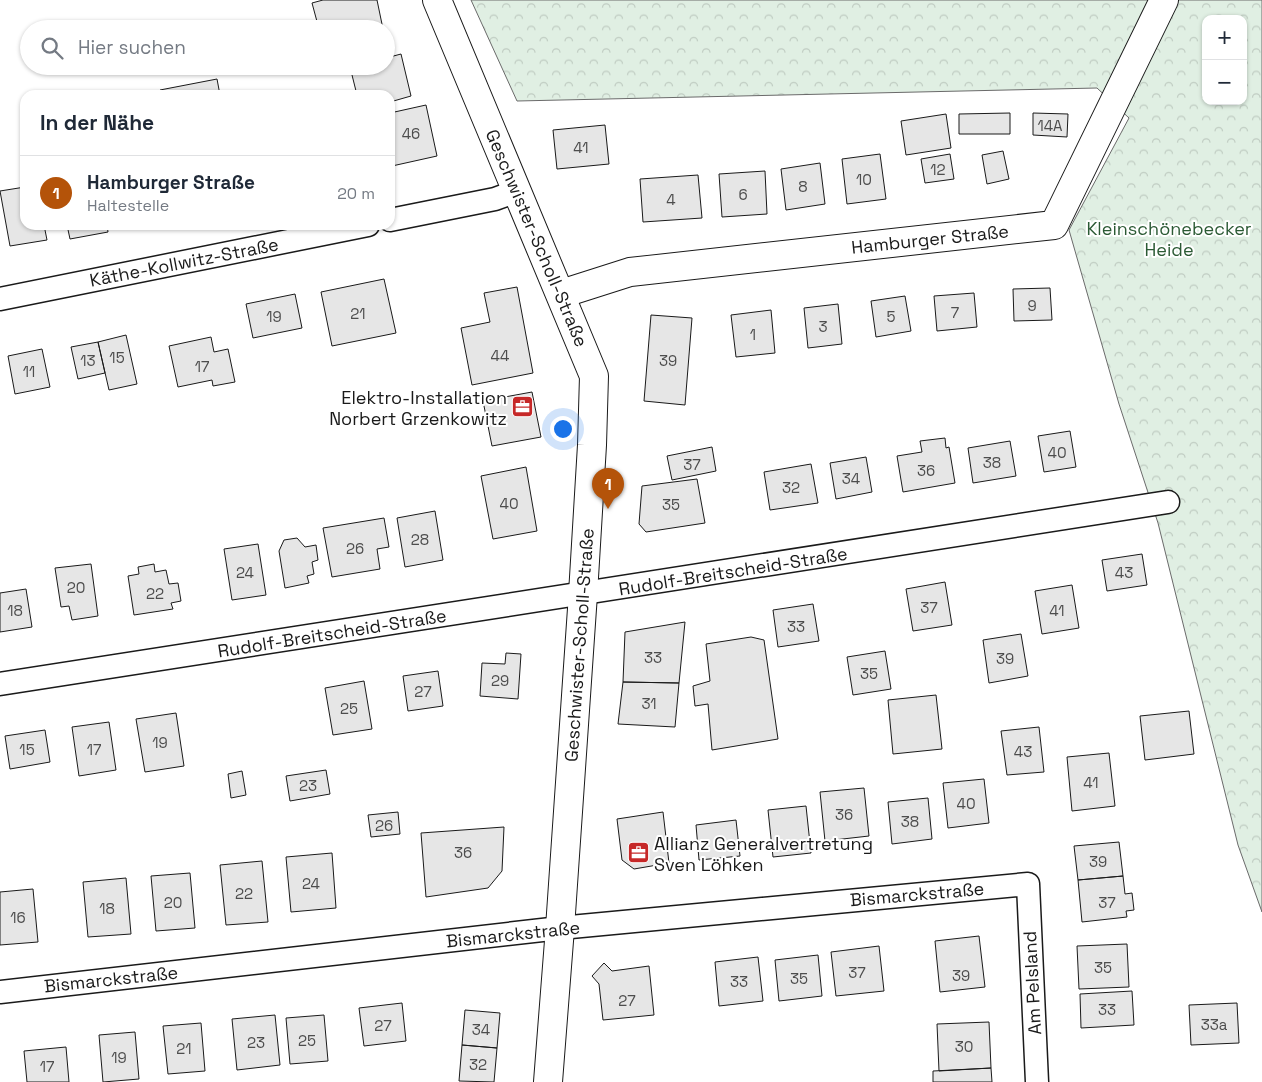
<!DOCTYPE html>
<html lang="de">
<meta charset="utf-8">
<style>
:root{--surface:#fff;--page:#f6f6f7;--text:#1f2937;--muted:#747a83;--line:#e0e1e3;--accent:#b45309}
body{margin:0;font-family:"Space Grotesk",sans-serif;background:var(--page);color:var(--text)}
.controls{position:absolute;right:15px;top:15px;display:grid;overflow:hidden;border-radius:10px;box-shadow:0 1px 4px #0004}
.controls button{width:45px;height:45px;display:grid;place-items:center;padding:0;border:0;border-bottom:1px solid var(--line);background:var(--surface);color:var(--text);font:25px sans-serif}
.you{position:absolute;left:562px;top:428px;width:18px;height:18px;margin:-12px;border:4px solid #fff;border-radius:50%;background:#1a73e8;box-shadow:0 0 0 8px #1a73e833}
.badge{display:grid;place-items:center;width:32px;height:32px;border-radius:50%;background:var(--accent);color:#fff;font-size:16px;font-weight:700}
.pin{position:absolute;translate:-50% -41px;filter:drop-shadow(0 1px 2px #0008)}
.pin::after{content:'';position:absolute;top:26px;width:18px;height:15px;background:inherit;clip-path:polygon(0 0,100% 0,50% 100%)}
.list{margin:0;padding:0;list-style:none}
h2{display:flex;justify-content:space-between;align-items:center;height:65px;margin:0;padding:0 20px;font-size:21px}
h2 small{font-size:16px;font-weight:400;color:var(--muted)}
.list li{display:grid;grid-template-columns:32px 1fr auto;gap:15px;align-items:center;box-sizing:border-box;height:75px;padding:0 20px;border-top:1px solid var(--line)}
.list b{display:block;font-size:19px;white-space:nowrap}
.list p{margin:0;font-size:16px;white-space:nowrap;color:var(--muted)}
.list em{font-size:16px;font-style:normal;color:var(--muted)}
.icon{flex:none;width:28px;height:28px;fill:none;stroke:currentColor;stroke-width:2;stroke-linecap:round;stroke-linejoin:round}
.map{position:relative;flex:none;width:1262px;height:1082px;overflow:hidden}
.search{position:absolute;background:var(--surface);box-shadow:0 1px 4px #0004;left:20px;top:20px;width:375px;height:55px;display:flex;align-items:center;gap:12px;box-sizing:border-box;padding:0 18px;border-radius:28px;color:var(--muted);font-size:19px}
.panel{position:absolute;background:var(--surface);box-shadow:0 1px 4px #0004;left:20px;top:90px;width:375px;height:140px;border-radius:15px}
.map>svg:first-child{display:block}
</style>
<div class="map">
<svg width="1262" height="1082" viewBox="0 0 1262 1082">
<defs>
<pattern id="forest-crowns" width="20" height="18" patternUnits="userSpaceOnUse" patternTransform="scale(1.25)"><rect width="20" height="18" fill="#e0efe3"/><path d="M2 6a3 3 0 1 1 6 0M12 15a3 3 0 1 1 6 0" fill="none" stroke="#c0ccc2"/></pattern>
</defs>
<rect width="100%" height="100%" fill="#fff"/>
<!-- forest -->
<path fill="url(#forest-crowns)" stroke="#6a6a6a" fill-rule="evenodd" d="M 471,0 L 1262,0 L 1262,912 L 1238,845 L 1158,523 L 1119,404 L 1069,230 L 1129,118 L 1097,88 L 517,101 ZM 1206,19 L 1243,19 L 1243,101 L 1206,101 Z"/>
<!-- building -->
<path fill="#e6e6e6" stroke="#1a1a1a" d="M 323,0 L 377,0 L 383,29 L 319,29 L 312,3 Z
M 401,54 L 411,96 L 390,102 L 390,95 L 357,95 L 350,67 L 386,66 L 386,58 Z
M 217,79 L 220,95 L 161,95 L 160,90 Z
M 426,105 L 437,156 L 392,166 L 390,154 L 390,113 Z
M 1010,113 L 1010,134 L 959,134 L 959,114 Z
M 1033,113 L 1068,114 L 1067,137 L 1033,135 Z
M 946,114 L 951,148 L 906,155 L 901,121 Z
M 605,125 L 609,164 L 557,169 L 553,130 Z
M 1003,151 L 1009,179 L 987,184 L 982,155 Z
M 880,154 L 886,199 L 847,204 L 842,159 Z
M 950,154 L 954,179 L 925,183 L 921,159 Z
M 820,163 L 825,204 L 786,210 L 781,169 Z
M 765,171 L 767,214 L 722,217 L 719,174 Z
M 698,175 L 702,218 L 643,222 L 640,179 Z
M 25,187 L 25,225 L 44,225 L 47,240 L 10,246 L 0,191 Z
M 67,225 L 107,225 L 108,232 L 70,239 Z
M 384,279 L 396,333 L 332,346 L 321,292 Z
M 517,287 L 533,373 L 472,385 L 461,328 L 490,322 L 484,293 Z
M 1050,288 L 1052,320 L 1014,321 L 1013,289 Z
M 974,293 L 977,327 L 937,331 L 934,296 Z
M 295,294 L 302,328 L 253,338 L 246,304 Z
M 905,296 L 911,331 L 876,337 L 871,301 Z
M 838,304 L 842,344 L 808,348 L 804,308 Z
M 771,310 L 775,353 L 736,357 L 731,315 Z
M 651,315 L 692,318 L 685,405 L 644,401 Z
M 126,335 L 137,384 L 109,390 L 98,342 Z
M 211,337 L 214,352 L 228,349 L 235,382 L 213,386 L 212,380 L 178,387 L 169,346 Z
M 98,342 L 105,373 L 78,379 L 71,347 Z
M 42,349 L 50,387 L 15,394 L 8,356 Z
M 532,392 L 541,437 L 492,446 L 483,401 Z
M 1070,431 L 1076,467 L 1044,472 L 1038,436 Z
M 945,438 L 946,448 L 949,447 L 955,483 L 903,492 L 897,456 L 922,452 L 920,441 Z
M 1010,441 L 1016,476 L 973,483 L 968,448 Z
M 712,447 L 716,471 L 672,480 L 667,456 Z
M 866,457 L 872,492 L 836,499 L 830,463 Z
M 811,464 L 818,503 L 770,510 L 764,472 Z
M 526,467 L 537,531 L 493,539 L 481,476 Z
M 697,479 L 705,523 L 646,532 L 639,524 L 642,486 Z
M 435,511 L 443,560 L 405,567 L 397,518 Z
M 384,518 L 389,547 L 377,549 L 380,569 L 332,577 L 323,528 Z
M 297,538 L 305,547 L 316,545 L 318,560 L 312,562 L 314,574 L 307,576 L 309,583 L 285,588 L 279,551 L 284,540 Z
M 258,544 L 266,595 L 232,600 L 224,549 Z
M 1142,554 L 1147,585 L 1107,591 L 1102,560 Z
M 91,564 L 98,616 L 72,620 L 69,606 L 61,607 L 55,568 Z
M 154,564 L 155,572 L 166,570 L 169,584 L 178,583 L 181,601 L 171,603 L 173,609 L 134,615 L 128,576 L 139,574 L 138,567 Z
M 945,582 L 952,625 L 913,631 L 906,589 Z
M 1072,585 L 1079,628 L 1042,634 L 1035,591 Z
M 26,589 L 32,627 L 0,632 L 0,593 Z
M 813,604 L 819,641 L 778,647 L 773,610 Z
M 685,622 L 679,683 L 623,682 L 625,632 Z
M 1021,634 L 1028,676 L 989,683 L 983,640 Z
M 751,637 L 764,640 L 778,739 L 712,750 L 708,704 L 695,706 L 693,686 L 710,681 L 706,644 Z
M 885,651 L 891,689 L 853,695 L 847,657 Z
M 506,653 L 521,654 L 518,699 L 480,696 L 482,663 L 505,664 Z
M 438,671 L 443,706 L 408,711 L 403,676 Z
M 364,681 L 372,729 L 333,735 L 325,688 Z
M 623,682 L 679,683 L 675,727 L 618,724 Z
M 936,695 L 942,749 L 893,754 L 888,700 Z
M 1189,711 L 1194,754 L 1145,760 L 1140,716 Z
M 176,713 L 184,766 L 145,772 L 136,719 Z
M 109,722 L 116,770 L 79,776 L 72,727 Z
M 1039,727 L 1044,772 L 1007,775 L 1001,731 Z
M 45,730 L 50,762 L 10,769 L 5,736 Z
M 1109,753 L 1115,806 L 1072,811 L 1067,757 Z
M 326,770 L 330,794 L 290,801 L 286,776 Z
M 242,771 L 246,795 L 231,798 L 228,774 Z
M 984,779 L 989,823 L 948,828 L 943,783 Z
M 864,788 L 869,836 L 825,841 L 820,792 Z
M 928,798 L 932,839 L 892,844 L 888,802 Z
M 806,806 L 811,853 L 773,857 L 768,810 Z
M 398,812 L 400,834 L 371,837 L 368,815 Z
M 663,812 L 669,863 L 634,869 L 622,860 L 617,819 Z
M 736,820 L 740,856 L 699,860 L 696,825 Z
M 504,827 L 502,871 L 488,888 L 426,897 L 421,833 Z
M 1119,842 L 1123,876 L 1078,880 L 1074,846 Z
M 332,853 L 336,908 L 291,912 L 286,857 Z
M 262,861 L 268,922 L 226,925 L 220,865 Z
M 190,873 L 195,928 L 156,931 L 151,876 Z
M 1123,876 L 1125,894 L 1132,893 L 1134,910 L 1126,911 L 1127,917 L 1082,922 L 1078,880 Z
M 126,878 L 131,934 L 88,937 L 83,882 Z
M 33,889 L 38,942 L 0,945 L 0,892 Z
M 979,936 L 985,987 L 940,992 L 935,941 Z
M 1127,944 L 1129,987 L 1079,989 L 1077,946 Z
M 879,946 L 884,991 L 836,996 L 831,952 Z
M 818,955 L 822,996 L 779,1001 L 775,960 Z
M 758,957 L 763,1001 L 719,1006 L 715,962 Z
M 604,963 L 612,971 L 649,966 L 654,1015 L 603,1020 L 599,984 L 592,976 Z
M 1132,991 L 1134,1025 L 1081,1028 L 1080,994 Z
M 402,1003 L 406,1041 L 364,1046 L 359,1008 Z
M 1237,1003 L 1239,1043 L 1191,1045 L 1189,1005 Z
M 465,1010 L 500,1013 L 497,1048 L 462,1045 Z
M 275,1015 L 280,1065 L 237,1070 L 232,1019 Z
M 324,1015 L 328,1061 L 290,1064 L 286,1018 Z
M 989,1022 L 991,1068 L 939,1071 L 937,1024 Z
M 201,1023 L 205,1071 L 168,1074 L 163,1026 Z
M 135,1032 L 139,1079 L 103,1082 L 99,1035 Z
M 462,1045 L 497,1048 L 494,1082 L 459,1081 Z
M 66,1047 L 69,1082 L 27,1082 L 24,1051 Z
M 991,1068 L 992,1082 L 933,1082 L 933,1071 Z"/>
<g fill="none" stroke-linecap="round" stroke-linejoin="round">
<defs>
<path id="minor" d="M 390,220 L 495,199 L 517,191
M 0,299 L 368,225
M 0,684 L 1168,502
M 0,992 L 560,928 L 1028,884 L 1037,1082"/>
<path id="tertiary" d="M 437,0 L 594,376 L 592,445 L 583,594 L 560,928 L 548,1082
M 561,294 L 630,272 L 1054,225 L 1164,0"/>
</defs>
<!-- minor casing -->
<use href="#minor" stroke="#1a1a1a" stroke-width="25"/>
<!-- tertiary casing -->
<use href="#tertiary" stroke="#1a1a1a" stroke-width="30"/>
<!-- minor -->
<use href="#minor" stroke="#fff" stroke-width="22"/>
<!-- tertiary -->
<use href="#tertiary" stroke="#fff" stroke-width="28"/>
</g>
<!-- icons -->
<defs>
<symbol id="office-square" viewBox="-11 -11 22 22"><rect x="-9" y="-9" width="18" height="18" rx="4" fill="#c62828" stroke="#fff"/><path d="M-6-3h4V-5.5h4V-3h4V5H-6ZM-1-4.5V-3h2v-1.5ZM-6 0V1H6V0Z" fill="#fff"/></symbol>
</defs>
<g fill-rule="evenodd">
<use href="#office-square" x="510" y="394" width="25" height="25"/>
<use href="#office-square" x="626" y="840" width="25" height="25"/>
</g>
<g text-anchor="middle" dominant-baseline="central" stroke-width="4" stroke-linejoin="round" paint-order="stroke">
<!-- number labels -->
<g font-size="15" fill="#4d4d4d">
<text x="1050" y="125">14A</text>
<text x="411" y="133">46</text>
<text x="581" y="147">41</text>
<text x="938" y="169">12</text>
<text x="864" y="179">10</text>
<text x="803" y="186">8</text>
<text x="743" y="194">6</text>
<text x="671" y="199">4</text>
<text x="1032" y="305">9</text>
<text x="955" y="312">7</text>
<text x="358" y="313">21</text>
<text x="274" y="316">19</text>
<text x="891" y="316">5</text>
<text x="823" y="326">3</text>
<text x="753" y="334">1</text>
<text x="500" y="355">44</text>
<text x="117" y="357">15</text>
<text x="88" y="360">13</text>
<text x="668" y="360">39</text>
<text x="202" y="366">17</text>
<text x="29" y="371">11</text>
<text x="1057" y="452">40</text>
<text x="992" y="462">38</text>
<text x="692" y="464">37</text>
<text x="926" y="470">36</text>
<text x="851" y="478">34</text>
<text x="791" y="487">32</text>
<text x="509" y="503">40</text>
<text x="671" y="504">35</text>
<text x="420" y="539">28</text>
<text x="355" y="548">26</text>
<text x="245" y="572">24</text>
<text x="1124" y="572">43</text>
<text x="76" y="587">20</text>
<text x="155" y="593">22</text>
<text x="929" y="607">37</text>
<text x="15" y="610">18</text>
<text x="1057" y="610">41</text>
<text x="796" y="626">33</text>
<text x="653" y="657">33</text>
<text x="1005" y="658">39</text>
<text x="869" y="673">35</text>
<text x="500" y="680">29</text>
<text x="423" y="691">27</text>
<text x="649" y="703">31</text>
<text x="349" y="708">25</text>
<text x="160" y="742">19</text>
<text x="27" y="749">15</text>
<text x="94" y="749">17</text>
<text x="1023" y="751">43</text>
<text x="1091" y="782">41</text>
<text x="308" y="785">23</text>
<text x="966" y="803">40</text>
<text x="844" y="814">36</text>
<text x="910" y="821">38</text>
<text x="384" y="825">26</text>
<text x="463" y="852">36</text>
<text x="1098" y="861">39</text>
<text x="311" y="883">24</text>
<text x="244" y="893">22</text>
<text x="173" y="902">20</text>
<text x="1107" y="902">37</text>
<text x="107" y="908">18</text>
<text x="18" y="917">16</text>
<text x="1103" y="967">35</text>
<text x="857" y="972">37</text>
<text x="961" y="975">39</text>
<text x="799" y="978">35</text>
<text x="739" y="981">33</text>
<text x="627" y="1000">27</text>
<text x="1107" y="1009">33</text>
<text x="1214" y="1024">33a</text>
<text x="383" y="1025">27</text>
<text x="481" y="1029">34</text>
<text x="307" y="1040">25</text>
<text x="256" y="1042">23</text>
<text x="964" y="1046">30</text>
<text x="184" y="1048">21</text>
<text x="119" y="1057">19</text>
<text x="478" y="1064">32</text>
<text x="47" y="1066">17</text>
</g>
<!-- park labels -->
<g font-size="18" fill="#2b5a34" stroke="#fff">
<text x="1169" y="228">Kleinschönebecker<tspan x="1169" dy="21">Heide</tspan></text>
</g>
<!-- street labels -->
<g font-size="18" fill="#1a1a1a" stroke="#fff">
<text transform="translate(537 238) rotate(67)">Geschwister-Scholl-Straße</text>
<text transform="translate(930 239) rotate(-6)">Hamburger Straße</text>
<text transform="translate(184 262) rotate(-11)">Käthe-Kollwitz-Straße</text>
<text transform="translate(733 571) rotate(-9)">Rudolf-Breitscheid-Straße</text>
<text transform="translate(332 633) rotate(-9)">Rudolf-Breitscheid-Straße</text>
<text transform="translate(579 645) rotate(-86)">Geschwister-Scholl-Straße</text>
<text transform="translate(917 894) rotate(-5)">Bismarckstraße</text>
<text transform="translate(513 934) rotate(-6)">Bismarckstraße</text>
<text transform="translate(111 979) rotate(-6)">Bismarckstraße</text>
<text transform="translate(1032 983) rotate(-93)">Am Pelsland</text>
</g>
<!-- poi labels -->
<g font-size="18" fill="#1a1a1a" stroke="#fff" text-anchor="end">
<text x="507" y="397">Elektro-Installation<tspan x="507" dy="21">Norbert Grzenkowitz</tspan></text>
<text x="654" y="843" text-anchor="start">Allianz Generalvertretung<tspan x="654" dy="21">Sven Löhken</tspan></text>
</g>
</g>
</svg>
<div class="controls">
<button>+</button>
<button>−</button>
</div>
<div class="you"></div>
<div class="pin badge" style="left:608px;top:509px">1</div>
<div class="search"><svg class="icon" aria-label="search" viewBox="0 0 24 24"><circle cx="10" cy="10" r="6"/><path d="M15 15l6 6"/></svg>Hier suchen</div>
<section class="panel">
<h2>In der Nähe<small></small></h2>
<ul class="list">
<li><span class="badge">1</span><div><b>Hamburger Straße</b><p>Haltestelle</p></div><em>20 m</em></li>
</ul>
</section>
</div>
